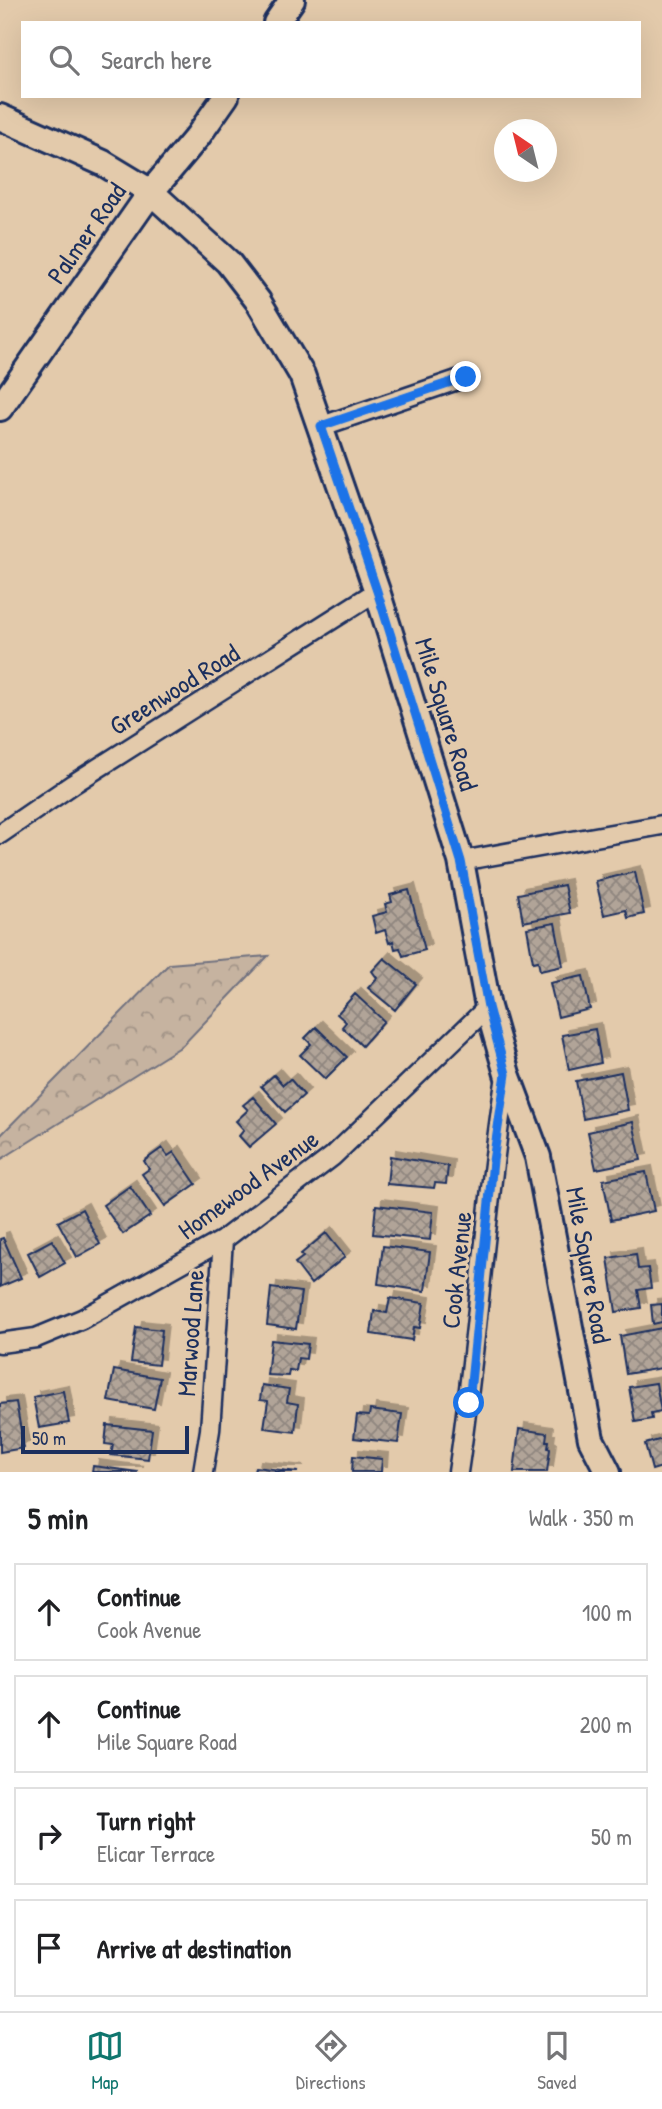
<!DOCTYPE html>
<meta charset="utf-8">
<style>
:root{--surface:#fff;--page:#f6f6f6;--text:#202124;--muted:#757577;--line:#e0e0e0;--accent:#0f766e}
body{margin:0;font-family:"Patrick Hand",sans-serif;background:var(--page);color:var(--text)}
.compass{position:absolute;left:494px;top:119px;width:63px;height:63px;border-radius:50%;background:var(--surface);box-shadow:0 7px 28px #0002;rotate:325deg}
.scale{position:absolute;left:21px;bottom:18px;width:168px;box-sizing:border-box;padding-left:7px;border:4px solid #1b2f5e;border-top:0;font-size:19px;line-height:24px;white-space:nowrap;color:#1b2f5e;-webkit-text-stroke:5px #e3caab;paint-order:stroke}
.stop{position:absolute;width:21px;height:21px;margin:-16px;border:5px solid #1a73e8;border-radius:50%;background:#fff}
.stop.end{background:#1a73e8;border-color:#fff;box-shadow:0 2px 7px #0008}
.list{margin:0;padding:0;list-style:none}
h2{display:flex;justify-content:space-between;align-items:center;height:91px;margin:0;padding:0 28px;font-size:30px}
h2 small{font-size:23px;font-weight:400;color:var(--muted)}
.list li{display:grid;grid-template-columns:46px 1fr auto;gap:21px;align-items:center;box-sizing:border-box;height:98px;margin:0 14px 14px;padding:0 14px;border:2px solid var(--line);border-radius:0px}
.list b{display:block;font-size:26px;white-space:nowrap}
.list p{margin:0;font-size:23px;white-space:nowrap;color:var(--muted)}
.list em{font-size:23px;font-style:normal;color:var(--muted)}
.icon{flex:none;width:38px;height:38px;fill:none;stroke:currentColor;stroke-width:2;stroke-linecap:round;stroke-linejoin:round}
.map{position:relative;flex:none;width:662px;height:1472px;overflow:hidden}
.search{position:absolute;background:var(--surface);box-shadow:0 7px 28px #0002;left:21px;right:21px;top:21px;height:77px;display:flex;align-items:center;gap:18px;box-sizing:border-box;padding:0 24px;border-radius:0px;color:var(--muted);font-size:26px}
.sheet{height:539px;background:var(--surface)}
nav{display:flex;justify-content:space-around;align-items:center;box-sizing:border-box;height:98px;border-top:2px solid var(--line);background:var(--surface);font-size:19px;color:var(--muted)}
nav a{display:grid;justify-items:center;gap:4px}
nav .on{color:var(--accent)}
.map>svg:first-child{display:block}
</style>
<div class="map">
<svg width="662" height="1472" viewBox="0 0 662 1472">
<defs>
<pattern id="forest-crowns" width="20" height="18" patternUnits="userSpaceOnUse" patternTransform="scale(1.75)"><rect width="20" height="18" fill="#c6b3a0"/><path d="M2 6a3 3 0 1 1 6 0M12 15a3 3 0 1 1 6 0" fill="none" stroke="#a09286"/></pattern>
<pattern id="building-cross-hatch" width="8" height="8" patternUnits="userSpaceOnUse" patternTransform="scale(1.75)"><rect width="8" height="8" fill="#b1a498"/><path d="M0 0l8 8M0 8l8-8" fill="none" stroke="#8f867f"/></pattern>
<filter id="shadow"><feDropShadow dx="6" dy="-6" stdDeviation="0" flood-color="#0004"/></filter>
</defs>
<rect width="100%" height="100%" fill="#e3caab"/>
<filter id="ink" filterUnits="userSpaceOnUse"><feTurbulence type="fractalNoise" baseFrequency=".0143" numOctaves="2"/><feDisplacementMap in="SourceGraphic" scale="14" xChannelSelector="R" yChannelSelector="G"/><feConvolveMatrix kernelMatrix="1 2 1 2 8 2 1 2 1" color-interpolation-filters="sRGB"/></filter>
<g filter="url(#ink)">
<!-- forest -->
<path fill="url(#forest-crowns)" stroke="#70717f" stroke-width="2" d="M 268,956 L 182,1046 L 0,1160 L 0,1136 L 169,964 Z"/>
<!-- building -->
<path fill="url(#building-cross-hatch)" stroke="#1b2f5e" stroke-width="2" filter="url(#shadow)" d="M 635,872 L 644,914 L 628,918 L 626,910 L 604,915 L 596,881 Z
M 564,885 L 570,913 L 523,922 L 518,894 Z
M 409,890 L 425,950 L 403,956 L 400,948 L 395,949 L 393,941 L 389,943 L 385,930 L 376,933 L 372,916 L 387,912 L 385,904 L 392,902 L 390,895 Z
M 555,923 L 563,966 L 540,971 L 538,961 L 533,962 L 527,928 Z
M 384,958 L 416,984 L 395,1010 L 368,988 L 377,978 L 372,971 Z
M 583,976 L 590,1009 L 558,1017 L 550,983 Z
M 355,994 L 384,1021 L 362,1046 L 342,1027 L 346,1022 L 337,1014 Z
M 316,1027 L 347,1057 L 325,1079 L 300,1055 L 311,1044 L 305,1038 Z
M 595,1029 L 601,1063 L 569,1070 L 562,1035 Z
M 621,1072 L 628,1110 L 583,1119 L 576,1081 Z
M 274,1075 L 283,1085 L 290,1079 L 304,1095 L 285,1112 L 261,1086 Z
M 253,1097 L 276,1124 L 249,1147 L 239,1136 L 244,1130 L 236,1121 L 248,1110 L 243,1105 Z
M 633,1122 L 641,1160 L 596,1169 L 588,1132 Z
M 162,1148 L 168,1156 L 174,1152 L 196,1184 L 165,1206 L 142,1174 L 149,1169 L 144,1161 Z
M 390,1156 L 448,1166 L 446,1184 L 435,1183 L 434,1188 L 387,1184 Z
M 646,1172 L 654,1211 L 611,1220 L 603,1180 Z
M 130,1186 L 150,1216 L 123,1234 L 103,1205 Z
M 376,1205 L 433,1212 L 430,1240 L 373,1234 Z
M 82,1209 L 100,1244 L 77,1257 L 58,1222 Z
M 326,1233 L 345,1257 L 311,1284 L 295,1263 L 303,1257 L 301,1254 Z
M 3,1238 L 21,1278 L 0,1287 L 0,1239 Z
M 52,1240 L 65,1263 L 40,1277 L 28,1253 Z
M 383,1246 L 430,1252 L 425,1291 L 378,1284 Z
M 636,1254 L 638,1269 L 648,1268 L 651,1288 L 638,1290 L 641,1308 L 616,1312 L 608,1258 Z
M 271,1288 L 301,1292 L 296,1329 L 267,1325 Z
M 390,1298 L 424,1303 L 420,1328 L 414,1327 L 412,1340 L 371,1334 L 374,1311 L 387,1313 Z
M 662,1304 L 662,1322 L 653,1324 L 651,1305 Z
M 136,1327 L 162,1330 L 158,1365 L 131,1362 Z
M 662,1328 L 662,1368 L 626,1374 L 620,1336 Z
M 271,1340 L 308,1344 L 306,1359 L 298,1358 L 296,1371 L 289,1370 L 288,1376 L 267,1375 Z
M 114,1370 L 160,1378 L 154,1409 L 108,1401 Z
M 656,1383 L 661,1411 L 651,1413 L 652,1419 L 635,1422 L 629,1387 Z
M 262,1385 L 289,1389 L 287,1402 L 298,1404 L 295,1432 L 264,1428 L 268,1401 L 260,1400 Z
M 63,1391 L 69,1423 L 39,1428 L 33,1397 Z
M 16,1402 L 24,1448 L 0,1452 L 0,1404 Z
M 370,1410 L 402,1414 L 398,1443 L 354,1438 L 357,1415 L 369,1416 Z
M 107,1425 L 152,1430 L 148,1459 L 111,1455 L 113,1445 L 105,1444 Z
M 519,1429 L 547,1433 L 546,1441 L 549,1441 L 548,1448 L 550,1449 L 547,1472 L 514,1472 Z
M 662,1439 L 662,1467 L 652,1470 L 645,1444 Z
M 353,1456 L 382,1459 L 381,1472 L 352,1472 Z
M 93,1466 L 138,1472 L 92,1472 Z
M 255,1467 L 298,1472 L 254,1472 Z"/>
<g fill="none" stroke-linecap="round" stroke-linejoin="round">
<defs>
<path id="street" d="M 322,426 L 466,377
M 0,834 L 73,784 L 377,591
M 461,861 L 662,825
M 0,1343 L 36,1338 L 82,1319 L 223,1240 L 333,1156 L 488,1007
M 203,1472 L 210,1430 L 223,1240
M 458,1472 C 478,1340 485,1207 506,1076"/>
<path id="secondary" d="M 276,23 L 292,0
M 0,117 L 103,163 L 151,192 L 228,262 L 258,301 L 302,375 L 377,591 L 461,861 L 488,1007 L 507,1074 L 538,1157 L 591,1439 L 608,1472
M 0,408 L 151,192 L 198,136 L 226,96"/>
</defs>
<!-- street casing -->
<use href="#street" stroke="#1b2f5e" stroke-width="23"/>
<!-- secondary casing -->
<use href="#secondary" stroke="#1b2f5e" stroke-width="30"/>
<!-- street -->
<use href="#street" stroke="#e3caab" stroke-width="18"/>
<!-- secondary -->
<use href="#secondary" stroke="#e3caab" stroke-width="24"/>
</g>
</g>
<g fill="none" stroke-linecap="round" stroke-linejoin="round" filter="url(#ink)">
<!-- route -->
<path stroke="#1a73e8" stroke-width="9" d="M 466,377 L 321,426 L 377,591 L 461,861 L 488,1007 L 506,1074 L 493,1161 L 469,1403"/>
</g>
<g text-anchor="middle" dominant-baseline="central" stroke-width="6" stroke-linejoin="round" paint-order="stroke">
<!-- street labels -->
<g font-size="26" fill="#1b2f5e" stroke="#e3caab">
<text transform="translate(86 233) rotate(-55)">Palmer Road</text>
<text transform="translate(174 689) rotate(-32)">Greenwood Road</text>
<text transform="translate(447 714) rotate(73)">Mile Square Road</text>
<text transform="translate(248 1184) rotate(-36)">Homewood Avenue</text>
<text transform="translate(589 1265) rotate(80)">Mile Square Road</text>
<text transform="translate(456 1270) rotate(-84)">Cook Avenue</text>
<text transform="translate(190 1333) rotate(-86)">Marwood Lane</text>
</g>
</g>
</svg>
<svg class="compass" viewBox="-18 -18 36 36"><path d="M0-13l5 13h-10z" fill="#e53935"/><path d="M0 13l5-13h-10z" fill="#757577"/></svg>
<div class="scale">50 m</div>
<div class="stop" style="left:469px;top:1403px"></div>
<div class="stop end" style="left:466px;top:377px"></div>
<div class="search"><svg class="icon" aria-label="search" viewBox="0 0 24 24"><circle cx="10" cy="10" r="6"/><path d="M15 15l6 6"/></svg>Search here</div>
</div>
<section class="sheet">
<h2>5 min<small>Walk · 350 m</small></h2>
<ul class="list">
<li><svg class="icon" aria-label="ahead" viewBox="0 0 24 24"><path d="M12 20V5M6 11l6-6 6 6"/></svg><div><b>Continue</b><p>Cook Avenue</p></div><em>100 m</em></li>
<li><svg class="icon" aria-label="ahead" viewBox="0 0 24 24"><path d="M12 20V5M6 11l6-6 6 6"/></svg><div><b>Continue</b><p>Mile Square Road</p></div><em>200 m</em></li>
<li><svg class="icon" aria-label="right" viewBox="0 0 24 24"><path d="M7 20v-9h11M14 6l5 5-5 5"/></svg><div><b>Turn right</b><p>Elicar Terrace</p></div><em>50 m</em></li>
<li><svg class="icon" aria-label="arrive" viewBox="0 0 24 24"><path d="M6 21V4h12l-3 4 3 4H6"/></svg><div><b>Arrive at destination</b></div></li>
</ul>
</section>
<nav>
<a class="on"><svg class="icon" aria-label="map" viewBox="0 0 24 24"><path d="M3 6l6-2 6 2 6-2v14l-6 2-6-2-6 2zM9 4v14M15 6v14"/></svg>Map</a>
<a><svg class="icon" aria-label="directions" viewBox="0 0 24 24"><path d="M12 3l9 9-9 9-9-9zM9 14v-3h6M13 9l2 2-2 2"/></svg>Directions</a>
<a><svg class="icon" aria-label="saved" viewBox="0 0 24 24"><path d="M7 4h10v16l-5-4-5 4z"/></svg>Saved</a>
</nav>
